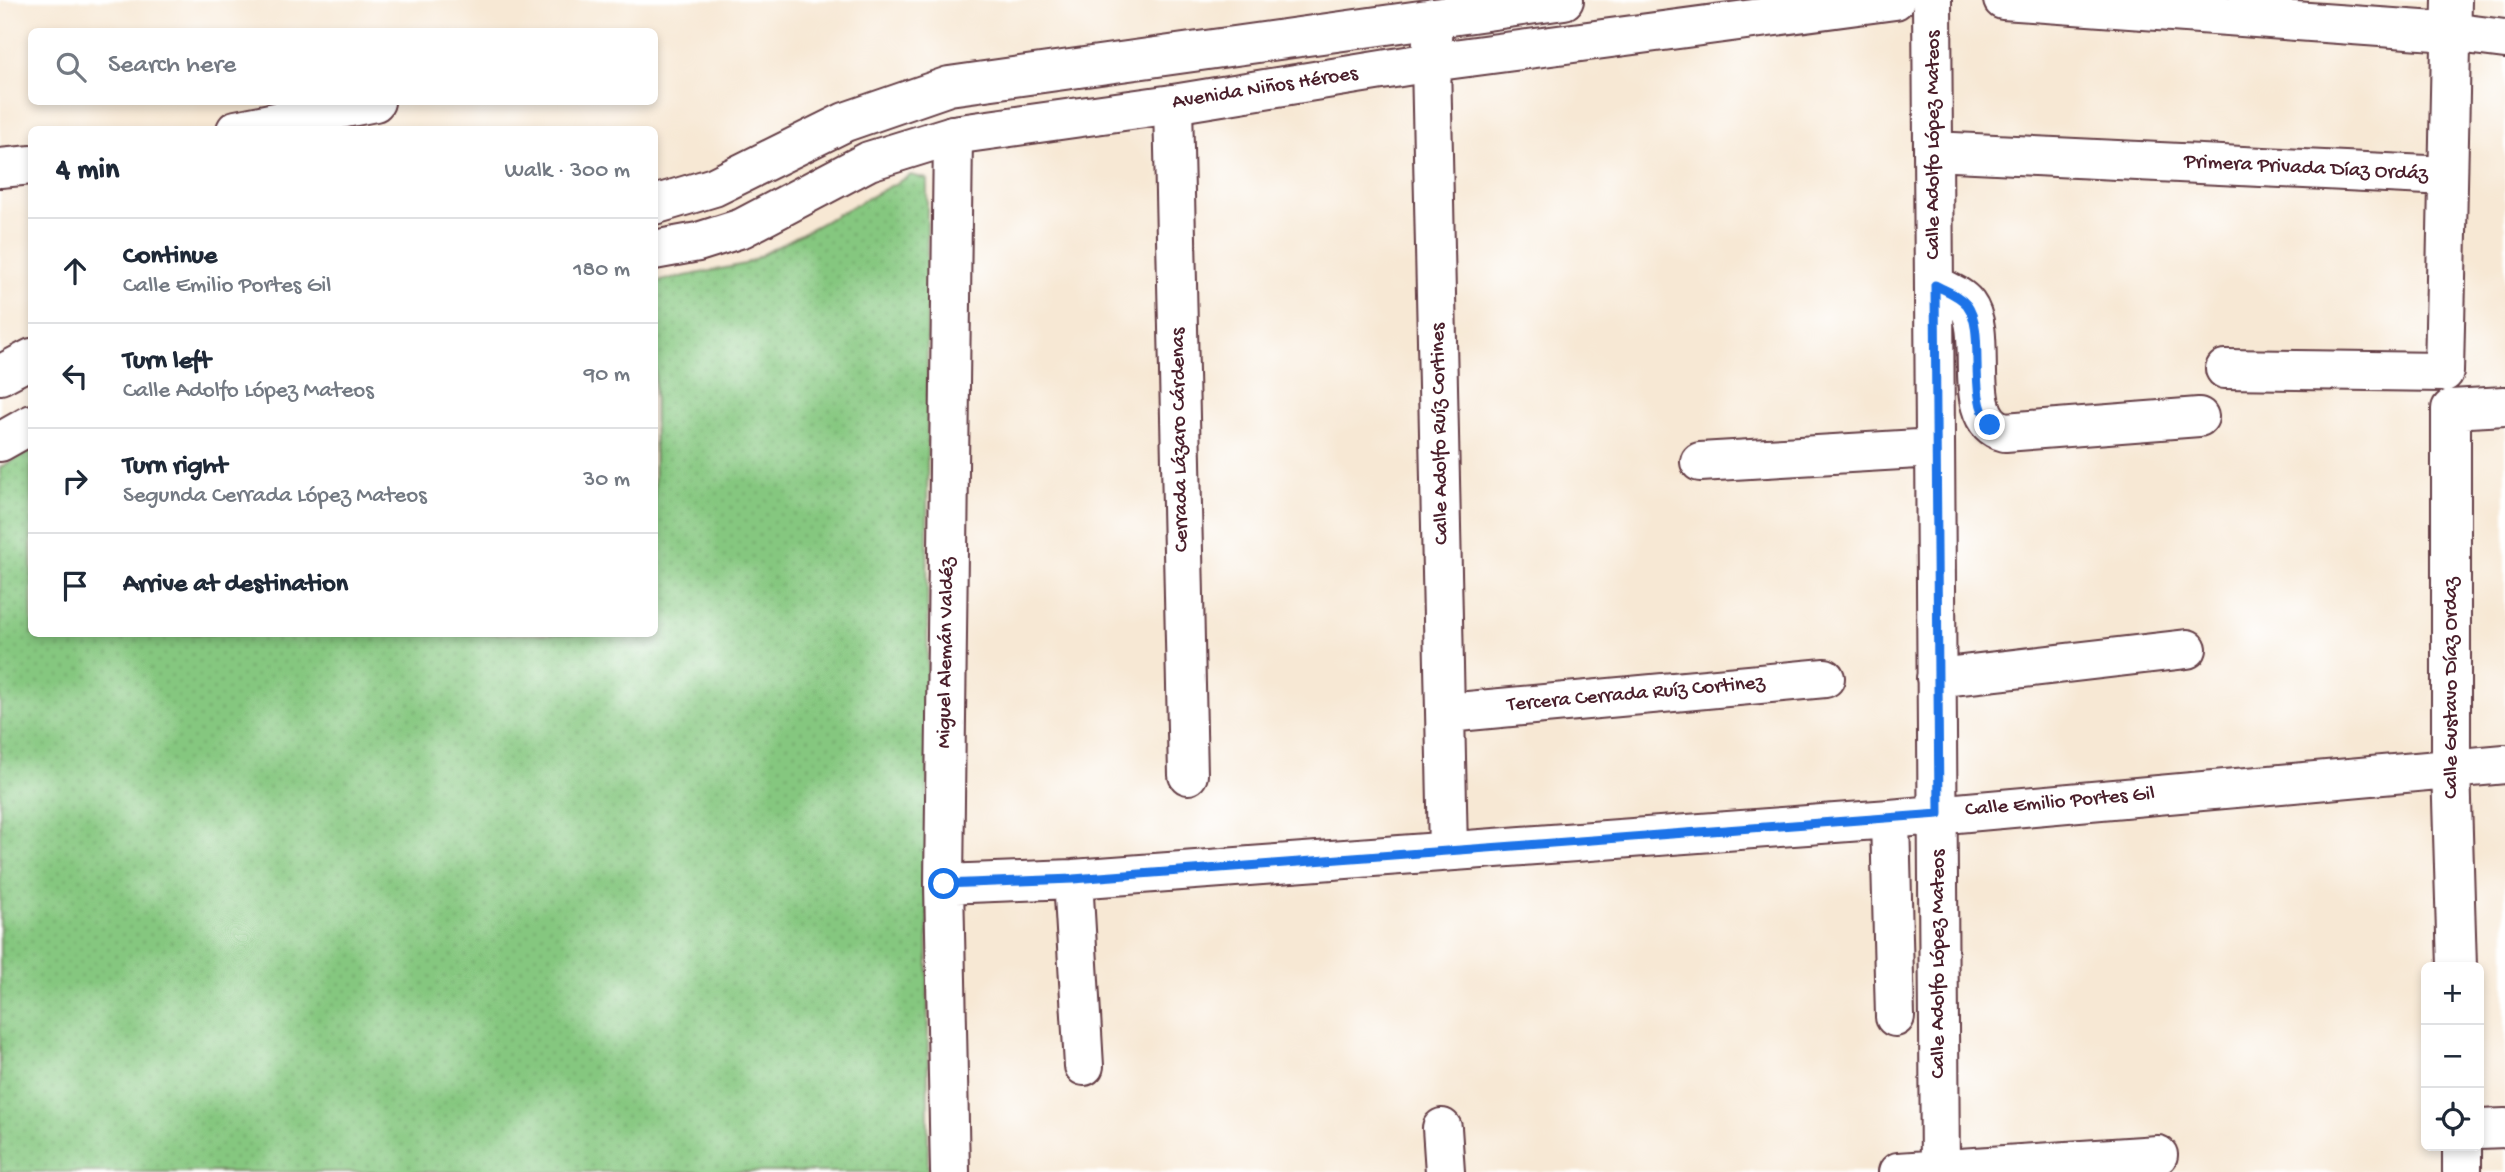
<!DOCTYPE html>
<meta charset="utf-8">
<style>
:root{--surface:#fff;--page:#f6f6f7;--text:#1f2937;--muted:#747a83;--line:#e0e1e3}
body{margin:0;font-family:"Gochi Hand",sans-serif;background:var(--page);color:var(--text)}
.controls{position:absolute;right:21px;bottom:21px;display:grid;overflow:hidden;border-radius:10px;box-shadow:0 4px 10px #0003}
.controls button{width:63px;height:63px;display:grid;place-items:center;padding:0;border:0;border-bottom:2px solid var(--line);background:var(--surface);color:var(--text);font:35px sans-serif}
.stop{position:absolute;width:21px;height:21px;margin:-16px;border:5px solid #1a73e8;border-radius:50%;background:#fff}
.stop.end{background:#1a73e8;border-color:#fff;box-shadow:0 2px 7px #0008}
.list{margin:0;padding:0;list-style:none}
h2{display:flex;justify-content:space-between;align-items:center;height:91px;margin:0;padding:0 28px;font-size:30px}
h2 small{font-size:23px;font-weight:400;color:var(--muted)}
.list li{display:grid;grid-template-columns:46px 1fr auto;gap:21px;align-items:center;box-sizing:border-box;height:105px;padding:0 28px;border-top:2px solid var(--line)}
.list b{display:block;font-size:26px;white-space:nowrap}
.list p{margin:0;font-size:23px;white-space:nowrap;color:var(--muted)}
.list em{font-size:23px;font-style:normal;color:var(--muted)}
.icon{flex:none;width:38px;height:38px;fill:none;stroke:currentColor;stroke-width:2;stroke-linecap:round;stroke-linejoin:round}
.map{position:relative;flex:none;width:2505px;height:1172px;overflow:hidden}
.search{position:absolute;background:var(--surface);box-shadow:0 4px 10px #0003;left:28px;top:28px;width:630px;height:77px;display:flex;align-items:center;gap:18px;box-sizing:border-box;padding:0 24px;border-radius:10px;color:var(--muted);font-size:26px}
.panel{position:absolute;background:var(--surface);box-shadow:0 4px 10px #0003;left:28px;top:126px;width:630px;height:511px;border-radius:10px}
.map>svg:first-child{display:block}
</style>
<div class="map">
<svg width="2505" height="1172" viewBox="0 0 2505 1172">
<defs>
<pattern id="green-dots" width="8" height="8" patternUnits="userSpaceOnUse" patternTransform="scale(1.75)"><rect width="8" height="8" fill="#85c77f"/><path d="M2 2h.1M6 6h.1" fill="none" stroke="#74aa6e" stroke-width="1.8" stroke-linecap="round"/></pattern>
</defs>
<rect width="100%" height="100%" fill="#fff"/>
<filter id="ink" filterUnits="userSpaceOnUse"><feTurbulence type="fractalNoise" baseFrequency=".0143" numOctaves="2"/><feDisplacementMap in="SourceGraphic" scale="14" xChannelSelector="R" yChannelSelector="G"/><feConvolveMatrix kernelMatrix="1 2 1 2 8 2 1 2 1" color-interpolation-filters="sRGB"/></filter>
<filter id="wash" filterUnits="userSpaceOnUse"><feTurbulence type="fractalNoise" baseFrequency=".00686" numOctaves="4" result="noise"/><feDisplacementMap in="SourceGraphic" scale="28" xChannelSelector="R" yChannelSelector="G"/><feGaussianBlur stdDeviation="1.57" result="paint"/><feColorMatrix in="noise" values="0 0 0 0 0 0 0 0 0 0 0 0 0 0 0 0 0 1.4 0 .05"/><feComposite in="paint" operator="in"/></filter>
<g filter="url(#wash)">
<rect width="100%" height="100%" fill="#f7e8d4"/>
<!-- green -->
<path fill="url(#green-dots)" stroke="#687355" stroke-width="2" d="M 911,175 L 927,179 L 928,1172 L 0,1172 L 0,467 L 31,451 L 32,634 L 654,634 L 655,282 L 745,264 Z"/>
</g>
<g filter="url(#ink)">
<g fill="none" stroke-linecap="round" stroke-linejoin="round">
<defs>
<path id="minor" d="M 1932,0 L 1940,1172
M 1433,18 L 1431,62 L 1448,851
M 1173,104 L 1188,775
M 236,130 L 375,102
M 1933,151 L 2448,176
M 0,168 L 32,165
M 1935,285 C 1946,291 1959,295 1967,305 C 1990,336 1958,420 2005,432 L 2199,417
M 2225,369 L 2444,372 L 2452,0
M 1700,462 L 1935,448
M 1936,678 L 2187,649
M 1447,713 L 1825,678
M 1890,819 L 1895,1017
M 1073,879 L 1084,1066
M 944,884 L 1073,879 L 1890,819 L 2505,764
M 2457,967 L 2451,767 L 2451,409 L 2505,406
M 1442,1128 L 1445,1172
M 2479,1129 L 2505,1128
M 2462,1146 L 2462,1172
M 950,1172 L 944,884 L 953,135
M 1898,1172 L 2158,1155"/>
<path id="major" d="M 2003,0 L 2450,32 L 2505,39
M 654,205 L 714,187 L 845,122 L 949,86 L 1564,0
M 654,250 L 698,242 L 742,228 L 869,161 L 953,135 L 1173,104 L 1431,62 L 1895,0
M 0,375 L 32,358
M 0,442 L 32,424"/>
</defs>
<!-- minor casing -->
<use href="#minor" stroke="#643d44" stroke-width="42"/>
<!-- major casing -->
<use href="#major" stroke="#643d44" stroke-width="42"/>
<!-- minor -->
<use href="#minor" stroke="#fff" stroke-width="38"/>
<!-- major -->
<use href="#major" stroke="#fff" stroke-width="38"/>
</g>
</g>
<g fill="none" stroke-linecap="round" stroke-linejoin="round" filter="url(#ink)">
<!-- route -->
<path stroke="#1a73e8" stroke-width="9" d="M 944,884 L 1073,879 L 1939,814 L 1935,285 C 1946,291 1959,295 1967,305 C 1987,332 1966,395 1990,425"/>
</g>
<g text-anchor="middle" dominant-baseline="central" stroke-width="7" stroke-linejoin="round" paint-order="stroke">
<!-- street labels -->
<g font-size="21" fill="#4a1f2b" stroke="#fff">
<text transform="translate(1265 89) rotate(-9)">Avenida Niños Héroes</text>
<text transform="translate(1934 145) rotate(-90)">Calle Adolfo López Mateos</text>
<text transform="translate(2306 169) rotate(3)">Primera Privada Díaz Ordáz</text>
<text transform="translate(1441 434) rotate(-91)">Calle Adolfo Ruíz Cortines</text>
<text transform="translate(1181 440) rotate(-91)">Cerrada Lázaro Cárdenas</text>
<text transform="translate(947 653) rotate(-89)">Miguel Alemán Valdéz</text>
<text transform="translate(2452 688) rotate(-90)">Calle Gustavo Díaz Ordaz</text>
<text transform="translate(1636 695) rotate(-5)">Tercera Cerrada Ruíz Cortinez</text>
<text transform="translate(2060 803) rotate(-5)">Calle Emilio Portes Gil</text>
<text transform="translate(1939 964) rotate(-90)">Calle Adolfo López Mateos</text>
</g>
</g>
</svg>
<div class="controls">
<button>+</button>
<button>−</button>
<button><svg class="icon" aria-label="locate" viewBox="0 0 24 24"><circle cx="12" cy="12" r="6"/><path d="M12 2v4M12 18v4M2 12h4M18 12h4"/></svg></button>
</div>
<div class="stop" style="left:944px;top:884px"></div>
<div class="stop end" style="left:1990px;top:425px"></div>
<div class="search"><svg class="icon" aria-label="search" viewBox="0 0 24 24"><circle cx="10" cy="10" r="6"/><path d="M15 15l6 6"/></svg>Search here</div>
<section class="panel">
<h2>4 min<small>Walk · 300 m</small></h2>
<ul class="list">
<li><svg class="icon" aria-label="ahead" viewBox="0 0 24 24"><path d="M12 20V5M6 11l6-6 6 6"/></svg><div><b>Continue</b><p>Calle Emilio Portes Gil</p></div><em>180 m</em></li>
<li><svg class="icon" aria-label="left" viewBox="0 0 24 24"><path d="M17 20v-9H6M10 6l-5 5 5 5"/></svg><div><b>Turn left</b><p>Calle Adolfo López Mateos</p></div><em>90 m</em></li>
<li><svg class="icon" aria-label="right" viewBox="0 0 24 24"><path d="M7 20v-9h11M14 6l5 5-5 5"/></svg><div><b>Turn right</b><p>Segunda Cerrada López Mateos</p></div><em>30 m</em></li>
<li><svg class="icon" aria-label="arrive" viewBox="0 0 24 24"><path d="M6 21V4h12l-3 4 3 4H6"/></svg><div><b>Arrive at destination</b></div></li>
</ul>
</section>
</div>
